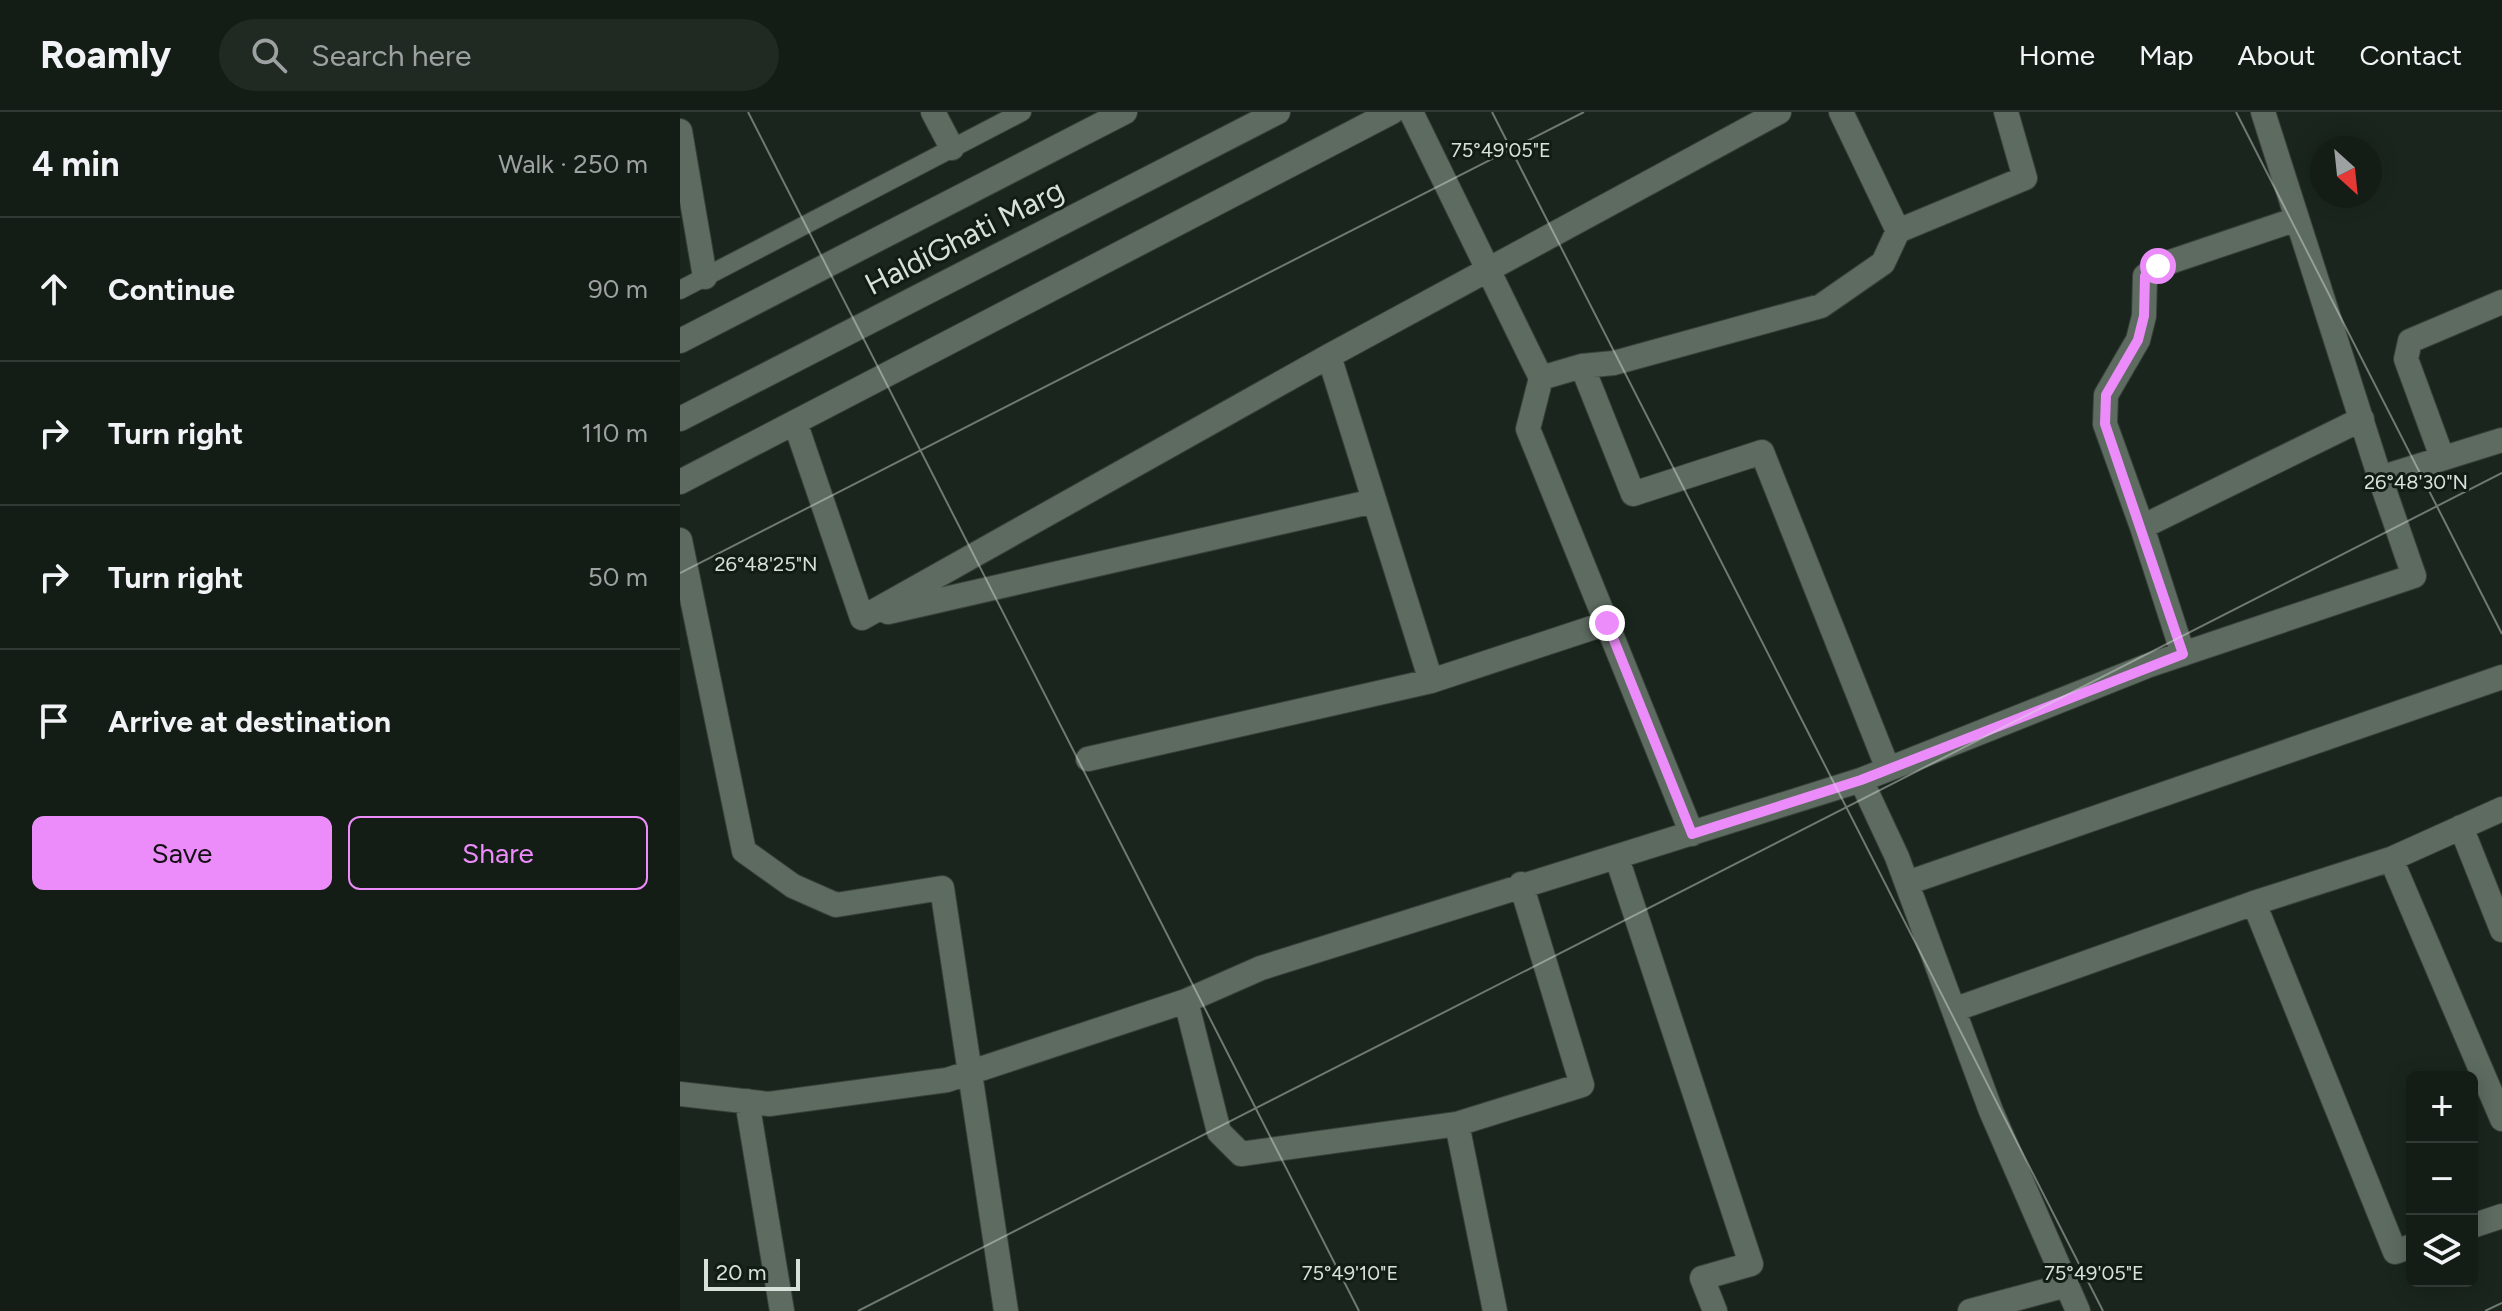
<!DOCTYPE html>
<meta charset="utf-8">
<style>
:root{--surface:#141c16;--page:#212923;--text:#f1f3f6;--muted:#9da1a1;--line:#333a35;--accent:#ec8cfa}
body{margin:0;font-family:Figtree,sans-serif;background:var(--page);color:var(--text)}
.controls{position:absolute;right:24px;bottom:24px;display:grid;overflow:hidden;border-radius:12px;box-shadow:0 4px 20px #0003}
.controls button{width:72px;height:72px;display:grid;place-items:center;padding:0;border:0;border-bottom:2px solid var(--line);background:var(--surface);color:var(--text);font:40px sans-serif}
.compass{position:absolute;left:1630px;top:24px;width:72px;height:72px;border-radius:50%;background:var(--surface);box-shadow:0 4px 20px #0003;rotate:153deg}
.scale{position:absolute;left:24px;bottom:20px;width:96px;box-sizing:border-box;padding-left:8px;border:4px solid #d8e0da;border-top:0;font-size:22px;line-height:28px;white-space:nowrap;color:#d8e0da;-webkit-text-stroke:6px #101c14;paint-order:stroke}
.stop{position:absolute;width:24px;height:24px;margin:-18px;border:6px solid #ec8cfa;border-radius:50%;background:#fff}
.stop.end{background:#ec8cfa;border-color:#fff;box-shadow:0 2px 8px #0008}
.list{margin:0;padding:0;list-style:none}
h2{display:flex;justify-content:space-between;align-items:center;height:104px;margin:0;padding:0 32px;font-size:34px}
h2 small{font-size:26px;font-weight:400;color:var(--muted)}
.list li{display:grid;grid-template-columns:52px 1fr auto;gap:24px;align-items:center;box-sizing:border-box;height:144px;padding:0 32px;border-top:2px solid var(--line)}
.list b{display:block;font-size:30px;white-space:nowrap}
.list em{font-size:26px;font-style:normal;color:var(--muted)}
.actions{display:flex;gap:16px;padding:24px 32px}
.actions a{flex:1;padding:18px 0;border:2px solid var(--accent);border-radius:12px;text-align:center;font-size:28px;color:var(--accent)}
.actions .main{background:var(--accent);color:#111}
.icon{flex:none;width:44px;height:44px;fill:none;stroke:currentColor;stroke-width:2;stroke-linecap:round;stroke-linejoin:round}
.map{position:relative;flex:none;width:1822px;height:1199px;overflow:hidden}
header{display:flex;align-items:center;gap:48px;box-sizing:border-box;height:112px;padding:0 40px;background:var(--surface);border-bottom:2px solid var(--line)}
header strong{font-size:38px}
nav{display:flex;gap:44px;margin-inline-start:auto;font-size:28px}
.search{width:560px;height:72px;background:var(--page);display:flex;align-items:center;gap:20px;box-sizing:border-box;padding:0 28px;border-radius:44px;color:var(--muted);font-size:30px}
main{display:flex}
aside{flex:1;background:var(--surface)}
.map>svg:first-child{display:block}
</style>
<header>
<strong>Roamly</strong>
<div class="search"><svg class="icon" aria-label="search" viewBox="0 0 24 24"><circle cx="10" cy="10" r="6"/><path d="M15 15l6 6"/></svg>Search here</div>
<nav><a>Home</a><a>Map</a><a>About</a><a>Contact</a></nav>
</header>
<main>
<aside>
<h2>4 min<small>Walk · 250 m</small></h2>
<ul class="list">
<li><svg class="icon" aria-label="ahead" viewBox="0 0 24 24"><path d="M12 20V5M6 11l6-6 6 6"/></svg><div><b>Continue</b></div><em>90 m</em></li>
<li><svg class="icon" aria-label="right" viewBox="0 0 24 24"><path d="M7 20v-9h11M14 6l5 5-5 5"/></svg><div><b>Turn right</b></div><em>110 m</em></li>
<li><svg class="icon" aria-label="right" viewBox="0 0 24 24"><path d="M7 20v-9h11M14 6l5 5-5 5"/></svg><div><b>Turn right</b></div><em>50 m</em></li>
<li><svg class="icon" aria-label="arrive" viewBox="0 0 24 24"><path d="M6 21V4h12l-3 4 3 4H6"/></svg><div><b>Arrive at destination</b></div></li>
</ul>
<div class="actions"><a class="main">Save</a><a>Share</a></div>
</aside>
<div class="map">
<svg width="1822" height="1199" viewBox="0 0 1822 1199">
<rect width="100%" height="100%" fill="#1a261d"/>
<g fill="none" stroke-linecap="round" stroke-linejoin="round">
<defs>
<path id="service" d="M 0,178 L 342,0"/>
<path id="minor" d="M 253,0 L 272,36
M 731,0 L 861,266 L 902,254 L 934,251 L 1141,194 L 1203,151 L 1218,119 L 1161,0
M 1583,0 L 1700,366
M 0,19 L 25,165
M 1218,119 L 1345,66 L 1326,0
M 902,254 L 953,382 L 1082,340 L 1208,657
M 861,266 L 848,317 L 1012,722
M 115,310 L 182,506
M 1762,345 L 1726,247 L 1730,229 L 1822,190
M 0,370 L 712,0
M 1462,415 L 1425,312 L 1426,283 L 1458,228 L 1464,204 L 1465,164 L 1478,154 L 1617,107
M 0,428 L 64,739 L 113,774 L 156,793 L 262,776 L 326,1199
M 208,500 L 694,389
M 182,506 L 649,244 L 1099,0
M 1503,542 L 1462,415 L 1682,307
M 751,569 L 927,511
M 408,647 L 751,569 L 649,244
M 1181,668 L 1217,745 L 1311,999 L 1398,1199
M 1781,715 L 1822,818
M 937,746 L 1071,1152 L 1022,1166 L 1035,1199
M 1711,747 L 1822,1007
M 1227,771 L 1822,565
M 1574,791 L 1715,1140 L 1732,1134
M 506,889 L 539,1020 L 561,1042 L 777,1012 L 902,973 L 841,772
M 1276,897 L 1574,791 L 1711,747 L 1822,697
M 0,982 L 89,992 L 267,968 L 506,889 L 581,856 L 1181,668 L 1467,554 L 1734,464 L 1700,366 L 1822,328
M 67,989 L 102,1199
M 777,1012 L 815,1199
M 1792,1114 L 1822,1104
M 1290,1199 L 1387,1173"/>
<path id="tertiary" d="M 0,229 L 445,0
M 0,307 L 598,0"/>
</defs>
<!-- service casing -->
<use href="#service" stroke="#38413a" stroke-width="20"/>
<!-- minor casing -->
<use href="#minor" stroke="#38413a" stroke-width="26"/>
<!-- tertiary casing -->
<use href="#tertiary" stroke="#38413a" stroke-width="26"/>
<!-- service -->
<use href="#service" stroke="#5d6b60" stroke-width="18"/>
<!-- minor -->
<use href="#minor" stroke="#5d6b60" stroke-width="24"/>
<!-- tertiary -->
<use href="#tertiary" stroke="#5d6b60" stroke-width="24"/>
</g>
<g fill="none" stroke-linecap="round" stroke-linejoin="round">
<!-- route -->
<path stroke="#ec8cfa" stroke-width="10" d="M 927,511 L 1012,722 L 1181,668 L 1503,542 L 1425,312 L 1426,283 L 1458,228 L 1464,204 L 1465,164 L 1478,154"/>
</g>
<!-- ticks -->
<path fill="none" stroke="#d8e0da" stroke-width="2" stroke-opacity="0.45" d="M 68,0 L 679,1199M 812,0 L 1423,1199M 1556,0 L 1822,522M 0,461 L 904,0M 178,1199 L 1822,361M 1805,1199 L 1822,1191"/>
<g text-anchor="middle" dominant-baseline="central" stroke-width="6" stroke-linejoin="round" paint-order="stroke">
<!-- street labels -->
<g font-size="30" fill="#d8e0da" stroke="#101c14">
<text transform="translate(284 125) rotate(-27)">HaldiGhati Marg</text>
</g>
</g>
<g font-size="20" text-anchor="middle" fill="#d8e0da" stroke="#101c14" stroke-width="6" stroke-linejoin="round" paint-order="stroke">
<text x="821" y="45">75°49'05"E</text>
<text x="1736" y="377">26°48'30"N</text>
<text x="86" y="459">26°48'25"N</text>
<text x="670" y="1168">75°49'10"E</text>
<text x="1414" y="1168">75°49'05"E</text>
</g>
</svg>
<div class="controls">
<button>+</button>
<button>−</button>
<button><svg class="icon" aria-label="layers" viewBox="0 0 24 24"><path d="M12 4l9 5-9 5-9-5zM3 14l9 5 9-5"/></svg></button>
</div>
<svg class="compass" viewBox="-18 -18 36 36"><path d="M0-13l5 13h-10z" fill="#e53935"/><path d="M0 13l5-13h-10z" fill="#9da1a1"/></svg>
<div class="scale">20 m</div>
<div class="stop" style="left:1478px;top:154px"></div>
<div class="stop end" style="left:927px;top:511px"></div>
</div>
</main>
